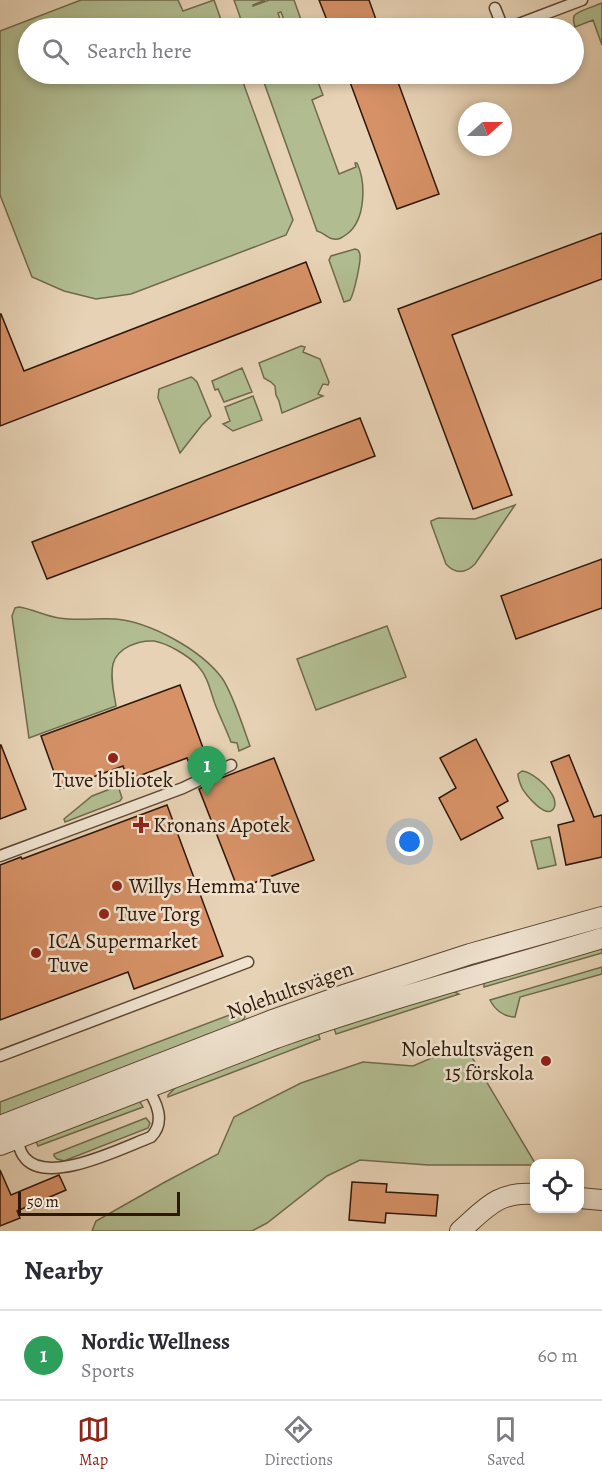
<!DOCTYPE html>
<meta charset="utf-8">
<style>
:root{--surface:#fff;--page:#f7f7f7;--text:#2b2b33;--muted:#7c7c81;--line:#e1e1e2;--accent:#8f2418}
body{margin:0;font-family:Alegreya,serif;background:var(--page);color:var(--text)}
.controls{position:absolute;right:18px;bottom:18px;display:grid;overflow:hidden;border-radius:12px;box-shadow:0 3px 9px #0003}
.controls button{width:54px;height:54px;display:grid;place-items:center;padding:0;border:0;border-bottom:2px solid var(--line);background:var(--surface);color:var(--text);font:30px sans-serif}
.compass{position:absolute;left:458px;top:102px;width:54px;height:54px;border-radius:50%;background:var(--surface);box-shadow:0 3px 9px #0003;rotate:69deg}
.scale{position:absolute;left:18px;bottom:15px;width:162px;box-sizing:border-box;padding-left:6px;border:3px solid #2f1707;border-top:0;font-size:16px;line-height:21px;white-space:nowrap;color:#2f1707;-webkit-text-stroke:4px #efe2cf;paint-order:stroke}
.you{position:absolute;left:410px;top:842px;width:21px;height:21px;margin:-15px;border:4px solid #fff;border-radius:50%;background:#1a73e8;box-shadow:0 0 0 9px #1a73e833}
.badge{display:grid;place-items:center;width:39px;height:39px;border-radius:50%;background:var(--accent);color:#fff;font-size:20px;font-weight:700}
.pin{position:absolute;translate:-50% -50px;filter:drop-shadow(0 2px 3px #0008)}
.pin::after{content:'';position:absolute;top:32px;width:21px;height:18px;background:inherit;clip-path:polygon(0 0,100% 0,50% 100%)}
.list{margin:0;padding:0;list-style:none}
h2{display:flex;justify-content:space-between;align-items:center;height:78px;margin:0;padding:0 24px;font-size:26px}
h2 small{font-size:20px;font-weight:400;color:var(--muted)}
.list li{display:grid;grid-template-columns:39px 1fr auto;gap:18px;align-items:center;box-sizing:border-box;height:90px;padding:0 24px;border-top:2px solid var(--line)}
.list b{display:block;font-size:22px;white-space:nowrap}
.list p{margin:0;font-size:20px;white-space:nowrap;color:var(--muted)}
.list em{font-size:20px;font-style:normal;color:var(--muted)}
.icon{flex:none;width:33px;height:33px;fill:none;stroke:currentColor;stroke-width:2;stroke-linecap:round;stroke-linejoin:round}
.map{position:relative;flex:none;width:602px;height:1231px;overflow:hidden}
.search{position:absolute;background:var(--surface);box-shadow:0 3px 9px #0003;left:18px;right:18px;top:18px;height:66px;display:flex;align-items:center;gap:15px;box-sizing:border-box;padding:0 21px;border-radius:33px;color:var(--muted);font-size:22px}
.sheet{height:168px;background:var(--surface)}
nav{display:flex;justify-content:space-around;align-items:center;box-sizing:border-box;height:84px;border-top:2px solid var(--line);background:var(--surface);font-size:16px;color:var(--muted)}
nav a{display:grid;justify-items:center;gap:3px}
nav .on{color:var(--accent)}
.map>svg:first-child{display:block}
</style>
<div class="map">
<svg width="602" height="1231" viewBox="0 0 602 1231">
<rect width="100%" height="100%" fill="#e7d2b5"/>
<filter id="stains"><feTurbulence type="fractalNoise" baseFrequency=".00333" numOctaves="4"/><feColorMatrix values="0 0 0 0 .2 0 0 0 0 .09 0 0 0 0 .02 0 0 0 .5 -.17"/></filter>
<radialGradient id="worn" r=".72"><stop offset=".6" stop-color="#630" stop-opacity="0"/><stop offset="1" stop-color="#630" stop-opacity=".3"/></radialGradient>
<!-- green -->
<path fill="#b1bd91" stroke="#706a4c" stroke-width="1.5" d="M 81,0 L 178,0 L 183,11 L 214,0 L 224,28 L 28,28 L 28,74 L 240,74 L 293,220 L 286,235 L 131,294 L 96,299 L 64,291 L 32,277 L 0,195 L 0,31 Z
M 234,0 L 265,0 L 253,5 L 253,6 L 269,0 L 294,0 L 304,28 L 287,28 L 281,12 L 278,13 L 283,28 L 244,28 Z
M 602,3 L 602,45 L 593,20 L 575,27 C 574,24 573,20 574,16 C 577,11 596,6 602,3 Z
M 261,74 L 315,74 L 323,95 L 312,100 L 339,174 L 356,167 L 355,163 L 357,163 C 366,182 366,220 347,234 C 343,237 339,240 334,239 C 328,239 325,233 317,231 Z
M 355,249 L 358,250 C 359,252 360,253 360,255 C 361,262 354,294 350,300 L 344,302 L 329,260 L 331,256 Z
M 301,346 L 305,347 L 303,352 L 320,359 L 329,382 L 328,385 L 323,384 L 318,394 L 323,396 L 282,413 L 279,401 L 276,395 L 275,386 L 271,382 L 264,378 L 259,363 Z
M 242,368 L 252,392 L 224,402 L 218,389 L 215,390 L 212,381 Z
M 191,377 L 193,378 L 197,382 L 211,416 L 202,425 L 180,453 L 158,398 L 159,389 Z
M 253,396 L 262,420 L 233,431 L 223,424 L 230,421 L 225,407 Z
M 515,505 L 475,564 C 465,574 455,574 446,564 L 431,523 L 431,521 L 438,518 L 475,519 Z
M 19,607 C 33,609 45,616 59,618 C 77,621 96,618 115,619 C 150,622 200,649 222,678 C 233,694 243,727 250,746 L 239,751 L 237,743 L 231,742 C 226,729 220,717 215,704 C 210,690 208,677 198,666 C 189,656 167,643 154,641 C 138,640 117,648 113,664 C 110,678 114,693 116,706 L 29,738 L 12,616 L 15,608 Z
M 387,626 L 406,677 L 316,710 L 297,659 Z
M 522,771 C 534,772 560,795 554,808 C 547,821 525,794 522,788 C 520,783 518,779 518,774 Z
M 118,786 L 122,798 L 120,801 L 65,822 L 64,819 L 92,796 Z
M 550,837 L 556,865 L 538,869 L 531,841 Z
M 602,943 L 602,953 L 484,987 L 484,979 Z
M 602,967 L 602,974 L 520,997 L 515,1017 C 504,1017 495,1010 490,1000 Z
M 451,990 L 459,994 L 336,1034 L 333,1025 Z
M 240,1011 L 242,1011 L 245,1017 L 240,1024 L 0,1119 L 0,1102 Z
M 317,1030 L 320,1039 L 168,1097 L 168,1095 L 178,1085 Z
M 464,1044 L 535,1163 L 534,1165 L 428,1165 L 360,1160 L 327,1176 L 267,1223 L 252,1231 L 92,1231 L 96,1221 L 165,1182 L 218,1154 L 234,1117 L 301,1083 L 363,1062 L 413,1066 Z
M 136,1100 L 140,1102 L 143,1107 L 38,1146 L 35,1139 Z
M 146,1118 L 150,1123 L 148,1128 L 64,1161 L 57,1159 L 54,1156 L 54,1154 Z"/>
<!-- building -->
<path fill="#d69166" stroke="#2f1707" stroke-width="1.5" d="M 319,0 L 369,0 L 379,28 L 330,28 Z
M 347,74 L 395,74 L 439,194 L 397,209 Z
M 602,233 L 602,279 L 452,335 L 512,495 L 473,509 L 398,309 Z
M 306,262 L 321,302 L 0,426 L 0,314 L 1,314 L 24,371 Z
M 360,418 L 375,456 L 47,579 L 32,542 Z
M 602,559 L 602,608 L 516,639 L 501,596 Z
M 180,685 L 210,767 L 194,775 L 187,758 L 128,780 L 123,766 L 60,789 L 41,736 Z
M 476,739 L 508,801 L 497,807 L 503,818 L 461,840 L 439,798 L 456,788 L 440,758 Z
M 0,745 L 1,745 L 26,809 L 0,819 Z
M 569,755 L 594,817 L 602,815 L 602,857 L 566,865 L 558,825 L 574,821 L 551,762 Z
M 274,758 L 314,860 L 238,889 L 199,789 L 221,778 Z
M 167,805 L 223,956 L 134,989 L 128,972 L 0,1020 L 0,865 L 21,857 L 22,859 Z
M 0,1170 L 11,1195 L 59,1175 L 66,1190 L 17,1211 L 20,1218 L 0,1226 Z
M 352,1182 L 387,1184 L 386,1192 L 438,1195 L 436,1216 L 386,1213 L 385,1223 L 349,1220 Z"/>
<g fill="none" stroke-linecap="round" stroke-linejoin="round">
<defs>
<path id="service" d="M 495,8 L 503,28
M 508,28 L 582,0
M 0,856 L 183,788 L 231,765
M 0,1056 L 248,962
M 16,1136 C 18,1143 20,1153 25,1158 C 48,1186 124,1147 151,1137 C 166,1122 157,1101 145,1086"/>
<path id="minor" d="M 0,1126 L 270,1021 L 347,994 L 470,954 L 602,917
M 0,1145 L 276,1038 C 383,1000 493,971 602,938
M 580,1198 L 602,1200
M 460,1231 C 485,1209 498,1191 534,1194"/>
</defs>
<!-- service casing -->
<use href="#service" stroke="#5d4632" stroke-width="13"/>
<!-- minor casing -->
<use href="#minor" stroke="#5d4632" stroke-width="22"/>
<!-- service -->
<use href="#service" stroke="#efe2cf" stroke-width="10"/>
<!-- minor -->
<use href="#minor" stroke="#efe2cf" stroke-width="20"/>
</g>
<!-- markers -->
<g fill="#8f2418" stroke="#efe2cf" stroke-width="2">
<circle cx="113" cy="758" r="6"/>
<path d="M138 816h6v6h6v6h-6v6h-6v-6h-6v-6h6z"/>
<circle cx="117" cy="886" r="6"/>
<circle cx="104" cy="914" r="6"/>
<circle cx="36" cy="953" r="6"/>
<circle cx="546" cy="1061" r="6"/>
</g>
<g text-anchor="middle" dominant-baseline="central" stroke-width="5" stroke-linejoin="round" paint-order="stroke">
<!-- poi labels -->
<g font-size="21" fill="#2f1707" stroke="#efe2cf" text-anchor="start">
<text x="113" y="780" text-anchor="middle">Tuve bibliotek</text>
<text x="153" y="825">Kronans Apotek</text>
<text x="129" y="886">Willys Hemma Tuve</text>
<text x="116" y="914">Tuve Torg</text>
<text x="48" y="941">ICA Supermarket<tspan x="48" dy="24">Tuve</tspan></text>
<text x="534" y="1049" text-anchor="end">Nolehultsvägen<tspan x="534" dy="24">15 förskola</tspan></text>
</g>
<!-- street labels -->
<g font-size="21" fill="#2f1707" stroke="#efe2cf">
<text transform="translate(290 990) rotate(-20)">Nolehultsvägen</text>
</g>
</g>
<rect width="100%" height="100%" filter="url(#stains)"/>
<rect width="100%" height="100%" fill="url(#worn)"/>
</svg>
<div class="controls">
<button><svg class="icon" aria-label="locate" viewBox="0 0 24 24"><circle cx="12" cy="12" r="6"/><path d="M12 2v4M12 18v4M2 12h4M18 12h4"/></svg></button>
</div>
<svg class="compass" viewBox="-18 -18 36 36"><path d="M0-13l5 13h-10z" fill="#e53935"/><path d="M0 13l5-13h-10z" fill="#7c7c81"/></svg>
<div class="scale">50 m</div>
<div class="you"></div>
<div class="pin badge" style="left:207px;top:796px;background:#2e9e5b">1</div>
<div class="search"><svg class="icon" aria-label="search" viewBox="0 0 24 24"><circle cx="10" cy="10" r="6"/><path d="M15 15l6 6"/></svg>Search here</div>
</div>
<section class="sheet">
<h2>Nearby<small></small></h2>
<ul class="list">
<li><span class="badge" style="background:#2e9e5b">1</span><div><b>Nordic Wellness</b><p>Sports</p></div><em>60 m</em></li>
</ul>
</section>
<nav>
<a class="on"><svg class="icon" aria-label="map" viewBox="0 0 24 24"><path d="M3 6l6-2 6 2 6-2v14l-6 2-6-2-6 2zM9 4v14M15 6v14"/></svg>Map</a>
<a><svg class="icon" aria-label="directions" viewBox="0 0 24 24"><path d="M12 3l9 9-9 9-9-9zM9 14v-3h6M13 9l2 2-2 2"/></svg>Directions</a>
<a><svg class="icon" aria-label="saved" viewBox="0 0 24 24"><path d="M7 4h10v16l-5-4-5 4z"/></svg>Saved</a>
</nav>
